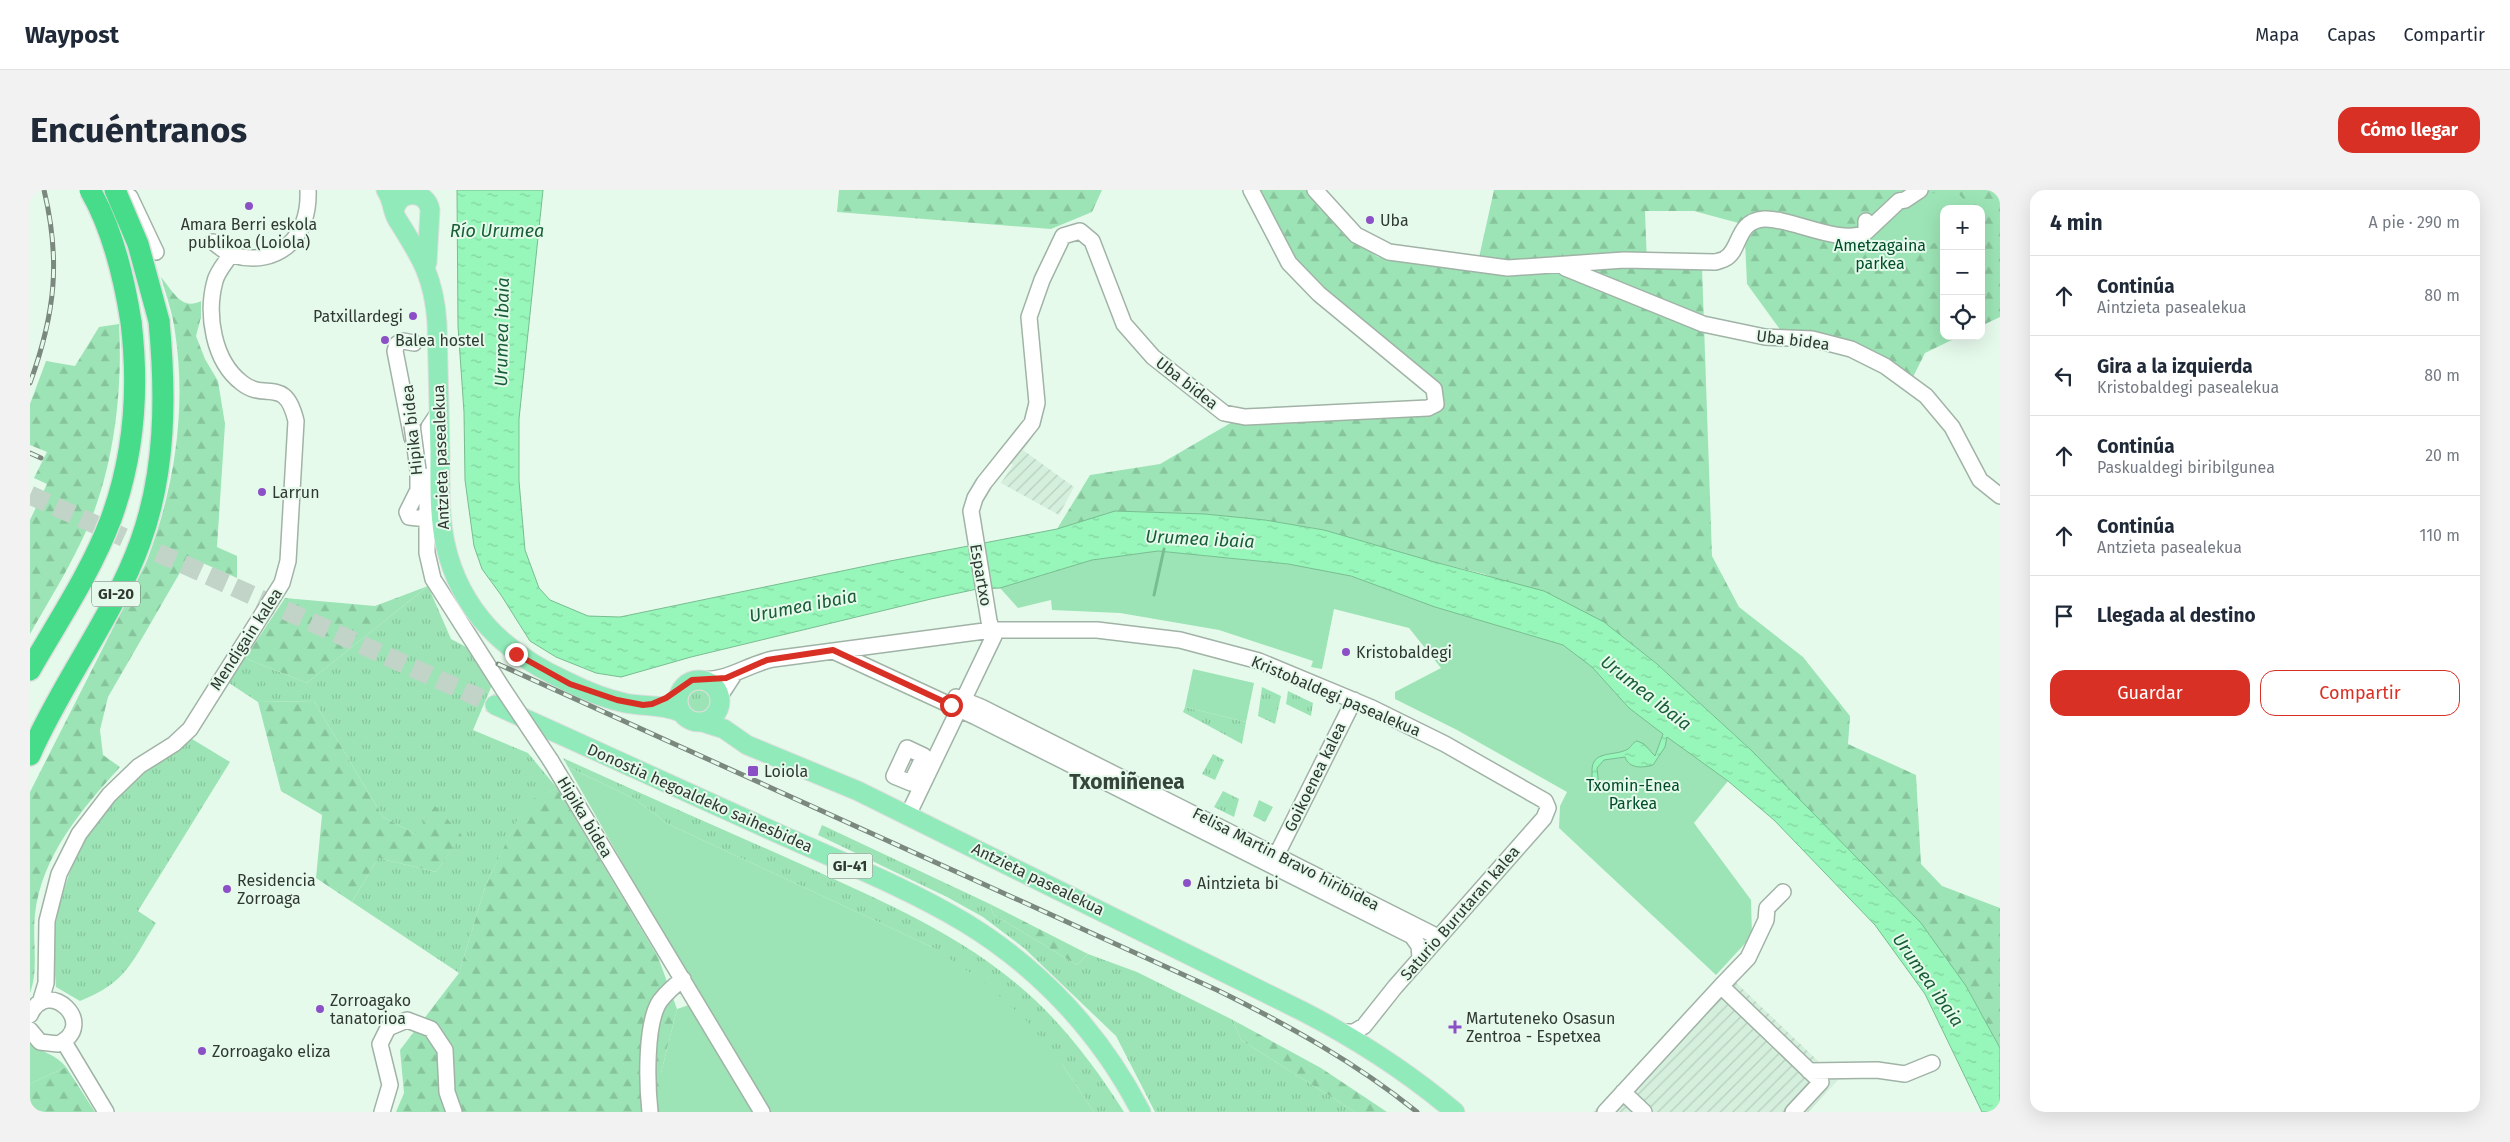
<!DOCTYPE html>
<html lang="es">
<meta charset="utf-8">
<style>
:root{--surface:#fff;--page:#f2f2f3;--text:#1f2937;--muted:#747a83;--line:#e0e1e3;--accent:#d93025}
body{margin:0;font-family:"Fira Sans",sans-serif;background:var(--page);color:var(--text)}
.controls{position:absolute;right:15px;top:15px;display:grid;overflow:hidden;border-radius:10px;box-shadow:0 5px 20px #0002}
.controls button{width:45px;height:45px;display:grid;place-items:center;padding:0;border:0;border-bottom:1px solid var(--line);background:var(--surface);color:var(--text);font:25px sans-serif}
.stop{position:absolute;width:15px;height:15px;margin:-11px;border:4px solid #d93025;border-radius:50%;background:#fff}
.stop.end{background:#d93025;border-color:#fff;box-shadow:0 1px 5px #0008}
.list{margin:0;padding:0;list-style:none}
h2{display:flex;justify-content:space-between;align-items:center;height:65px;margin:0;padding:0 20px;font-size:21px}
h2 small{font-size:16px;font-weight:400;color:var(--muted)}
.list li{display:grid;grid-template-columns:32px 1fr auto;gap:15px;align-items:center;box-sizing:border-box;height:80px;padding:0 20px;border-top:1px solid var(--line)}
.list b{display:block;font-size:19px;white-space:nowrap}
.list p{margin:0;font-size:16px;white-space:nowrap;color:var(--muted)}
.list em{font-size:16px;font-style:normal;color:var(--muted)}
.actions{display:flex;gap:10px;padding:15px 20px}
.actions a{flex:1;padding:11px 0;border:1px solid var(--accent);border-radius:15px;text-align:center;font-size:18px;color:var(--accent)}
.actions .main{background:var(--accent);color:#fff}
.icon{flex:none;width:28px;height:28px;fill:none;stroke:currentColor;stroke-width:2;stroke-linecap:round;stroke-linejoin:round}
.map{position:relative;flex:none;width:1970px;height:922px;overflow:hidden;border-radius:15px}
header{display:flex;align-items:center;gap:30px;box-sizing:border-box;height:70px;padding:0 25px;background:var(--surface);border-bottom:1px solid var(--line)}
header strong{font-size:24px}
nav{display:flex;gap:28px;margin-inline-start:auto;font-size:18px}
.intro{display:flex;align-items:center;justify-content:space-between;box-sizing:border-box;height:120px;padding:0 30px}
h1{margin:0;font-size:35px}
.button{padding:12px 22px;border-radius:15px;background:var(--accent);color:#fff;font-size:18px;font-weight:700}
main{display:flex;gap:30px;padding:0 30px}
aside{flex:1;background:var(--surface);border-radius:15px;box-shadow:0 5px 20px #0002}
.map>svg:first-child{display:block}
</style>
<header>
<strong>Waypost</strong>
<nav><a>Mapa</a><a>Capas</a><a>Compartir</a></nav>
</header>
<div class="intro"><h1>Encuéntranos</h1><a class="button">Cómo llegar</a></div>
<main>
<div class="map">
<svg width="1970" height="922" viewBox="0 0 1970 922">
<defs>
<pattern id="industrial-furrows" width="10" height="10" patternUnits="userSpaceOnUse" patternTransform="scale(1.25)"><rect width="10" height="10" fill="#d5efdd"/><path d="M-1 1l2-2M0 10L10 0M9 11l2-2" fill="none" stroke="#b7cebe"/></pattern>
<pattern id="grass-tufts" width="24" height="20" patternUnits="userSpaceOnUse" patternTransform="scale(1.25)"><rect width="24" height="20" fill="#9ce4b5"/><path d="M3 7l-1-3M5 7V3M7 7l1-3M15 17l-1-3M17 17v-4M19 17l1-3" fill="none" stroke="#87c49c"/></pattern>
<pattern id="forest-firs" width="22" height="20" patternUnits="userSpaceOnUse" patternTransform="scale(1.25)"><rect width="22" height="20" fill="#9ce4b5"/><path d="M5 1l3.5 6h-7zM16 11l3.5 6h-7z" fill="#87c49c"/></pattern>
<pattern id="water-ripples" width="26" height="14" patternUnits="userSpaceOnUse" patternTransform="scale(1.25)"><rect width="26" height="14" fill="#97f6b9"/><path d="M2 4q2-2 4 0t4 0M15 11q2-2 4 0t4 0" fill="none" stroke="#82d4a0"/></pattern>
</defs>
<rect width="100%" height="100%" fill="#e6faec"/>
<!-- industrial -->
<path fill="url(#industrial-furrows)" d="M 996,243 L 1003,246 L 993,260 L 1044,297 L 1029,325 L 971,293 L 983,275 L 976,270 Z
M 1696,783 L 1808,890 L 1778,922 L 1563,922 Z"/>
<!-- grass -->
<path fill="url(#grass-tufts)" d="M 398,396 L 421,449 L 440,459 L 462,495 L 443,540 L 498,563 L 527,598 L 496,613 L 456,694 L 429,783 L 322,712 L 348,668 L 406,682 L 432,644 L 386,644 L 353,627 L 284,511 L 228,512 L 199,493 L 215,468 L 277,493 Z
M 1232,497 L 1251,506 L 1245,534 L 1228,526 Z
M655 512a14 14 0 1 1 28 0a14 14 0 1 1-28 0Z
M 1258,501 L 1283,513 L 1281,526 L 1256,514 Z
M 1155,517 L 1216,532 L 1212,554 L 1153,522 Z
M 162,549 L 200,572 L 108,721 L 126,733 C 101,773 96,793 50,811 L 26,797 C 25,781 22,763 24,747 C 28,707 49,648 76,618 C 100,590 132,570 162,549 Z
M 1183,564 L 1194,570 L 1185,590 L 1172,584 Z
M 533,568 C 610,603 687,637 764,671 C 839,705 918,738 982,790 C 1027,826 1063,873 1094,922 L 1064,922 L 1032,874 L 902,757 L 638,634 L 605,609 L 538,577 Z
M 1193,601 L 1209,609 L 1204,627 L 1184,617 Z
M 1229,610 L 1243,617 L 1235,632 L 1223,626 Z
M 792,635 L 960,714 L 963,724 L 1047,775 L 1058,764 L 1107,782 L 1203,830 L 1211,850 L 1325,922 L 1125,922 L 1086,846 L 994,758 L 953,727 L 917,707 L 788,645 Z"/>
<!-- forest -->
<path fill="url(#forest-firs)" d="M 809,0 L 1072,0 L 1062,22 L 1021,39 L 807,22 Z
M 1228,0 L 1276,0 L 1313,44 L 1348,67 L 1446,81 L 1464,0 L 1970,0 L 1970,127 L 1951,136 L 1951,19 L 1914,19 L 1914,146 L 1930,146 L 1895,163 L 1881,191 L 1861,176 L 1751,141 L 1717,94 L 1715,52 L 1727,38 L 1664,21 L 1615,21 L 1617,74 L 1672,77 L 1682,366 L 1709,417 L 1773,467 L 1820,526 L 1818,554 L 1886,585 L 1891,674 L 1912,696 L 1970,718 L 1970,858 L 1936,796 L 1721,560 L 1627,474 L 1574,432 L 1454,384 L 1401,371 L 1294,340 L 1235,330 L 1175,324 L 1027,339 L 1060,285 L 1130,274 L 1204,231 L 1412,215 L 1262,68 Z
M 131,87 C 143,101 151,121 171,111 L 171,127 L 166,146 L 175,169 L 188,191 L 195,234 L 187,357 L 207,366 L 207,388 L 159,367 L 78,507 L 70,540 L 73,565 L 90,577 C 52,619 12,665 5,724 C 2,749 9,780 0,803 L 0,602 L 116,373 C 144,301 157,220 145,142 C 143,124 136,105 131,87 Z
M 89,134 C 93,206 83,288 50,354 C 35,385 17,414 0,444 L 0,330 L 17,294 L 4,288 L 17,262 L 0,255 L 0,214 L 16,171 L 45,176 L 69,137 Z
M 398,396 L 277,493 L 215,468 L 255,408 L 345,416 Z
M 284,511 L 353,627 L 386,644 L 405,616 L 432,645 L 406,682 L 348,668 L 322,712 L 286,688 L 292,625 L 251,601 L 228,512 Z
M 527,598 L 628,767 L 647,819 L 631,883 L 631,922 L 366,922 L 374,903 L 370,860 L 429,783 L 456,694 L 496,612 Z
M 960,714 L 1058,764 L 1047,775 L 963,724 Z
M 1203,830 L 1291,878 L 1357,922 L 1325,922 L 1211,850 Z
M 36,877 L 65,922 L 0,922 L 0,894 Z"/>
<!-- park -->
<path fill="#9ce4b5" d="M 1914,0 L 1925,0 L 1943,19 L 1914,19 L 1914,46 L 1866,79 L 1856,83 L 1849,81 L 1843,74 L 1837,49 L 1871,13 Z
M 1128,361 L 1258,374 L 1321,386 L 1405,417 L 1533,455 L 1562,477 L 1599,518 L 1698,591 L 1664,633 L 1721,710 L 1722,746 L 1686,785 L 1529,638 L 1530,616 L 1537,602 L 1427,540 L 1365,509 L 1365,502 L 1411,478 L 1379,438 L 1304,419 L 1292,479 L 1281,477 L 1283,471 L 1189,440 L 1090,423 L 1022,420 L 1021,410 L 988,418 L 970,398 L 1062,370 Z
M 1163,479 L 1224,493 L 1216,532 L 1155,517 Z
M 538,577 L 605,609 L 638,634 L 902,757 L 954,792 L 995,829 L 1032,874 L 1064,922 L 631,922 L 631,883 L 647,819 L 671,811 Z
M 0,854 C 12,862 27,865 36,877 L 0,894 Z"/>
<!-- water -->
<path fill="url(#water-ripples)" stroke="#78bd90" d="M 427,0 L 513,0 L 489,229 L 489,291 L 495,360 L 509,398 L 520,410 L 558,426 L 590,427 L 860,371 L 1027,339 L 1085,321 L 1175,324 L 1235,330 L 1294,340 L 1401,371 L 1514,401 L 1574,432 L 1627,474 L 1721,560 L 1891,733 L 1936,796 L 1970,858 L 1970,922 L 1952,922 L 1895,804 L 1845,735 L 1744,630 L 1698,591 L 1637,547 L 1635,557 L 1623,575 C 1613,578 1599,579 1595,567 L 1574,570 L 1567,578 L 1569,597 L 1567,600 C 1561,593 1562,591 1562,582 C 1561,559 1585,567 1598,559 C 1602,556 1602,553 1607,551 L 1614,554 L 1625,566 L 1633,544 L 1599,518 L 1562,477 L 1533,455 L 1405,417 L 1321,386 L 1258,374 L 1128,361 L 1062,370 L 970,398 L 947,399 L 901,409 L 661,467 L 591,487 L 566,483 L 526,467 L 500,451 L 471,405 L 452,379 L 444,356 L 435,290 L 434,222 L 428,136 Z"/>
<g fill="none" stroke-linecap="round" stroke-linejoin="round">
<!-- stream -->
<path stroke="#78bd90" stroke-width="3" d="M 1124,405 L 1134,359"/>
<!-- major-tunnel -->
<path stroke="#c2d3c7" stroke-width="19" stroke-dasharray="19 9" stroke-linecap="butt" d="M 0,305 L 465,515"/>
<defs>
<path id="minor" d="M 1285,0 L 1326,45 L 1359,62 L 1478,78 L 1594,70 L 1685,72 C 1689,71 1694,70 1696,68 C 1711,59 1706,31 1734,29 C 1759,27 1813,57 1836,42 L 1836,31
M 100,7 L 126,62
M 1836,42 L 1869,11 L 1875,10 L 1890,0
M 183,52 C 189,56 196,63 202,65 C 250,78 280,46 278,0
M 1535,78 L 1673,134 L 1735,147 L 1782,149 L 1821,159 L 1855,176 L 1896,206 L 1922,237 L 1950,290 L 1970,306
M 409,222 L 399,237 L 397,245 L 397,363 L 403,389 L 473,499
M 382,248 L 365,161 L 367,154 L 373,151 L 384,153
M 388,284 L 388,300 L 377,322 L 379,327 L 397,329
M 803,461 L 946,527 L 1382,746 L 1389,756 L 1390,768
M 673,490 C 702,489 716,475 743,469 L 962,440 L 1067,440 L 1150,450 L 1229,471 L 1342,518 L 1415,554 L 1515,611 L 1518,618 L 1514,628 L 1365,797 L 1334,836 L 1324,842 L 1313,842
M 690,506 L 703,486
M 926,507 L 951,517 L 1408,747
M 877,558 L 894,566 L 881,593 L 864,586 Z
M 521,571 L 732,922
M 878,625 L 964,446 L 959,431 L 941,321 L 945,308 L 954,293 L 1002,233 L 1007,213 L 999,127 L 1012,90 L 1033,46 L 1050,41 L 1062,51 L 1094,134 L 1123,167 L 1194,223 L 1215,227 L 1398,218 L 1406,214 L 1404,199 L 1289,104 L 1259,73 L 1221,0
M 1247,664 L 1324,510
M 1691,796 L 1718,768 L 1736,730 L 1737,718 L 1753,702
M 10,813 L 16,793 L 17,731 L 29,684 L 49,644 L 79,605 L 109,576 L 144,554 L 160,539 L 252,393 L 258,371 L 266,231 C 255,185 236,212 212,193 C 183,171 176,124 185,91 C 187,82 196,72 201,64
M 0,825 C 17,785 70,835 28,854 L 10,852 L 0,840
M 34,852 L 76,922
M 1779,881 L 1847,880 L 1875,884 L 1902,873
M 1593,902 L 1614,922
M 352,922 L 360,895 L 350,854 L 358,838 L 377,830 L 401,839 L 415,860 L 417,902 L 424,922
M 620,922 C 617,895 615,833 630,811 C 637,802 645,795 653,789
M 1575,922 L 1691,796 L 1791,892 L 1763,922"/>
<path id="major" d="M 356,0 C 363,10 362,21 367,29 C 391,67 404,87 407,133 C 408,176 409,219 410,262 C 410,292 409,324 415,353 C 430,422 476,464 538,492 C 556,501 576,509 595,513 C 615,517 632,514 650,522
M 365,18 C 370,0 397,0 400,20 L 397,73
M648 511a21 21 0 1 1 42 0a21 21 0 1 1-42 0Z
M 465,515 C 555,556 646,597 736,638 C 802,668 872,695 934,732 C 1010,778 1071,844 1111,922
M 672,532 L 694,539 L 717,555 L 828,601 L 1274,822 C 1328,850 1379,883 1425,922"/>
<path id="highway" d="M 0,480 C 28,431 61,382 81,329 C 104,266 109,198 101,132
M 0,565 C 32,492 83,427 110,353 C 136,282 136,205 129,131"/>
</defs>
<!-- minor casing -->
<use href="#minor" stroke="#a0b3a6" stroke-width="18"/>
<!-- major casing -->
<use href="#major" stroke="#dedfde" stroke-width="21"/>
<!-- highway casing -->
<use href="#highway" stroke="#dedfde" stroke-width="24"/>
<!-- minor -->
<use href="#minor" stroke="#fff" stroke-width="15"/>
<!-- major -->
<use href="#major" stroke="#91eab9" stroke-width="19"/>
<!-- highway -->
<use href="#highway" stroke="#47dc8a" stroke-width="21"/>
<defs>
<path id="rail" d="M 0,193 C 25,124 31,71 14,0
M 0,263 L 11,268
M 468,474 L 1187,800 C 1258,835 1325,872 1387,922"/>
</defs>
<!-- rail casing -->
<use href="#rail" stroke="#7b887e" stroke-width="5"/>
<!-- rail -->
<use href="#rail" stroke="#e6faec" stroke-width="3" stroke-dasharray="9" stroke-linecap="butt"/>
<defs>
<path id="minor-bridge" d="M 382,235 L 388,280
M 473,499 L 521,571"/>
<path id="highway-bridge" d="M 60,0 C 83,40 94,87 101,132
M 85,0 L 108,54 L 129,131"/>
</defs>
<!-- minor-bridge casing -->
<use href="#minor-bridge" stroke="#a0b3a6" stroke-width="18" stroke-linecap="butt"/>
<!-- highway-bridge casing -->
<use href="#highway-bridge" stroke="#dedfde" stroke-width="24" stroke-linecap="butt"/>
<!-- minor-bridge -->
<use href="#minor-bridge" stroke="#fff" stroke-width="15"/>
<!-- highway-bridge -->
<use href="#highway-bridge" stroke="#47dc8a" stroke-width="21"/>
</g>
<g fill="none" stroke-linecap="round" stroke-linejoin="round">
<!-- route -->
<path stroke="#d93025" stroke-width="6" d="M 486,464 L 540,494 L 587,510 L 613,515 L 622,514 L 636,508 L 662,490 L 696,488 L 737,470 L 803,460 L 921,515"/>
</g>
<!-- markers -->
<g fill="#8c50c6" stroke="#e6faec" stroke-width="2">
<circle cx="219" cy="16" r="5"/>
<circle cx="1340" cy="30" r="5"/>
<circle cx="383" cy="126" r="5"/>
<circle cx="355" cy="150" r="5"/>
<circle cx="232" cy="302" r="5"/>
<circle cx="1316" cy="462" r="5"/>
<rect x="717" y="575" width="12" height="12" rx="2.5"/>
<circle cx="1157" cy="693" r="5"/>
<circle cx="197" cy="699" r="5"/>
<circle cx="290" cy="819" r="5"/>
<path d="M1422.5 829.5h5v5h5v5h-5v5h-5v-5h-5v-5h5z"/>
<circle cx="172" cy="861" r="5"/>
</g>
<g text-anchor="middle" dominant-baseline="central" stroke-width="4" stroke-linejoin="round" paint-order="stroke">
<!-- shield labels -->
<g fill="#e6faec" stroke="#67726a" stroke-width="1">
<rect x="62" y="391.5" width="48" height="25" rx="4"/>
<rect x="797.5" y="663.5" width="45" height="25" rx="4"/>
</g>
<g font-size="15" font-weight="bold" fill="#303832">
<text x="86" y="404">GI-20</text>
<text x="820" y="676">GI-41</text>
</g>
<!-- poi labels -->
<g font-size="16" fill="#303832" stroke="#e6faec" text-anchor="start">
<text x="1350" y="30">Uba</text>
<text x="219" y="34" text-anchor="middle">Amara Berri eskola<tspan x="219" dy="18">publikoa (Loiola)</tspan></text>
<text x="373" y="126" text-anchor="end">Patxillardegi</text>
<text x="365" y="150">Balea hostel</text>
<text x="242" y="302">Larrun</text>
<text x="1326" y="462">Kristobaldegi</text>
<text x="734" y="581">Loiola</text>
<text x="207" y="690">Residencia<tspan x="207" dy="18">Zorroaga</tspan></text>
<text x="1167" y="693">Aintzieta bi</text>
<text x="300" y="810">Zorroagako<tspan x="300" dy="18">tanatorioa</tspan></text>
<text x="1436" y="828">Martuteneko Osasun<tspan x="1436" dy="18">Zentroa - Espetxea</tspan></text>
<text x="182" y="861">Zorroagako eliza</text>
</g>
<!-- park labels -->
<g font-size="16" fill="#004d29" stroke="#e6faec">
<text x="1850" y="55">Ametzagaina<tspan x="1850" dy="18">parkea</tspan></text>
<text x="1603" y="595">Txomin-Enea<tspan x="1603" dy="18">Parkea</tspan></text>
</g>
<!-- street labels -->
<g font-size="16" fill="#303832" stroke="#e6faec">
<text transform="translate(1763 150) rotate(7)">Uba bidea</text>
<text transform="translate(1157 193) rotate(38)">Uba bidea</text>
<text transform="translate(382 240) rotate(-96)">Hipika bidea</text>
<text transform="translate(411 267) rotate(-92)">Antzieta pasealekua</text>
<text transform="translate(951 385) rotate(80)">Espartxo</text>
<text transform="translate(216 449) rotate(-57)">Mendigain kalea</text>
<text transform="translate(1306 506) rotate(23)">Kristobaldegi pasealekua</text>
<text transform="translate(1285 587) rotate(-64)">Goikoenea kalea</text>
<text transform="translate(670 608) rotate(24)">Donostia hegoaldeko saihesbidea</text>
<text transform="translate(555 627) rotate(59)">Hipika bidea</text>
<text transform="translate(1256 669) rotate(27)">Felisa Martin Bravo hiribidea</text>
<text transform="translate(1008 689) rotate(26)">Antzieta pasealekua</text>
<text transform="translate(1430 723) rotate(-49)">Saturio Burutaran kalea</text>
</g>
<!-- water labels -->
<g font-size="18" font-style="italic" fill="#185d37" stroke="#e6faec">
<text x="467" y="41">Río Urumea</text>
<text transform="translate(472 142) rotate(-89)">Urumea ibaia</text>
<text transform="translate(1170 349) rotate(3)">Urumea ibaia</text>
<text transform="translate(773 416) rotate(-11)">Urumea ibaia</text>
<text transform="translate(1616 503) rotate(38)">Urumea ibaia</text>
<text transform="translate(1898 790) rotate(55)">Urumea ibaia</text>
</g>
<!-- district labels -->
<g font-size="21" font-weight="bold" fill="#35453a" stroke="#e6faec">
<text x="1097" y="592">Txomiñenea</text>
</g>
</g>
</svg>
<div class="controls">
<button>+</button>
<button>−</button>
<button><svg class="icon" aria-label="locate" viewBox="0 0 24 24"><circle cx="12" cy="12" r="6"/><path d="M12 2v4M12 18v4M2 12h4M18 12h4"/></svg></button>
</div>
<div class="stop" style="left:921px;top:515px"></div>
<div class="stop end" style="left:486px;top:464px"></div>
</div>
<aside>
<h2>4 min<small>A pie · 290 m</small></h2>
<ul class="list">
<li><svg class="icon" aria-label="ahead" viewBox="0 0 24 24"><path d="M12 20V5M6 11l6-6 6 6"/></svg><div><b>Continúa</b><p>Aintzieta pasealekua</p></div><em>80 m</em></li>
<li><svg class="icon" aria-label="left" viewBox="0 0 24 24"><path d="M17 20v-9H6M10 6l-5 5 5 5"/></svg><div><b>Gira a la izquierda</b><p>Kristobaldegi pasealekua</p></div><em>80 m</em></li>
<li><svg class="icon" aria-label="ahead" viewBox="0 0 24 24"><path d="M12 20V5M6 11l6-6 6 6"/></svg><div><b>Continúa</b><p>Paskualdegi biribilgunea</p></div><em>20 m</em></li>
<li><svg class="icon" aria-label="ahead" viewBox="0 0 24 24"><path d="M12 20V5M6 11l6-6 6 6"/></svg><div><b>Continúa</b><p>Antzieta pasealekua</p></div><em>110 m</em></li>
<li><svg class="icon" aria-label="arrive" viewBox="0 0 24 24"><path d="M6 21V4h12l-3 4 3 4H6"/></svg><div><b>Llegada al destino</b></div></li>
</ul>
<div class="actions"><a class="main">Guardar</a><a>Compartir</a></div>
</aside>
</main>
